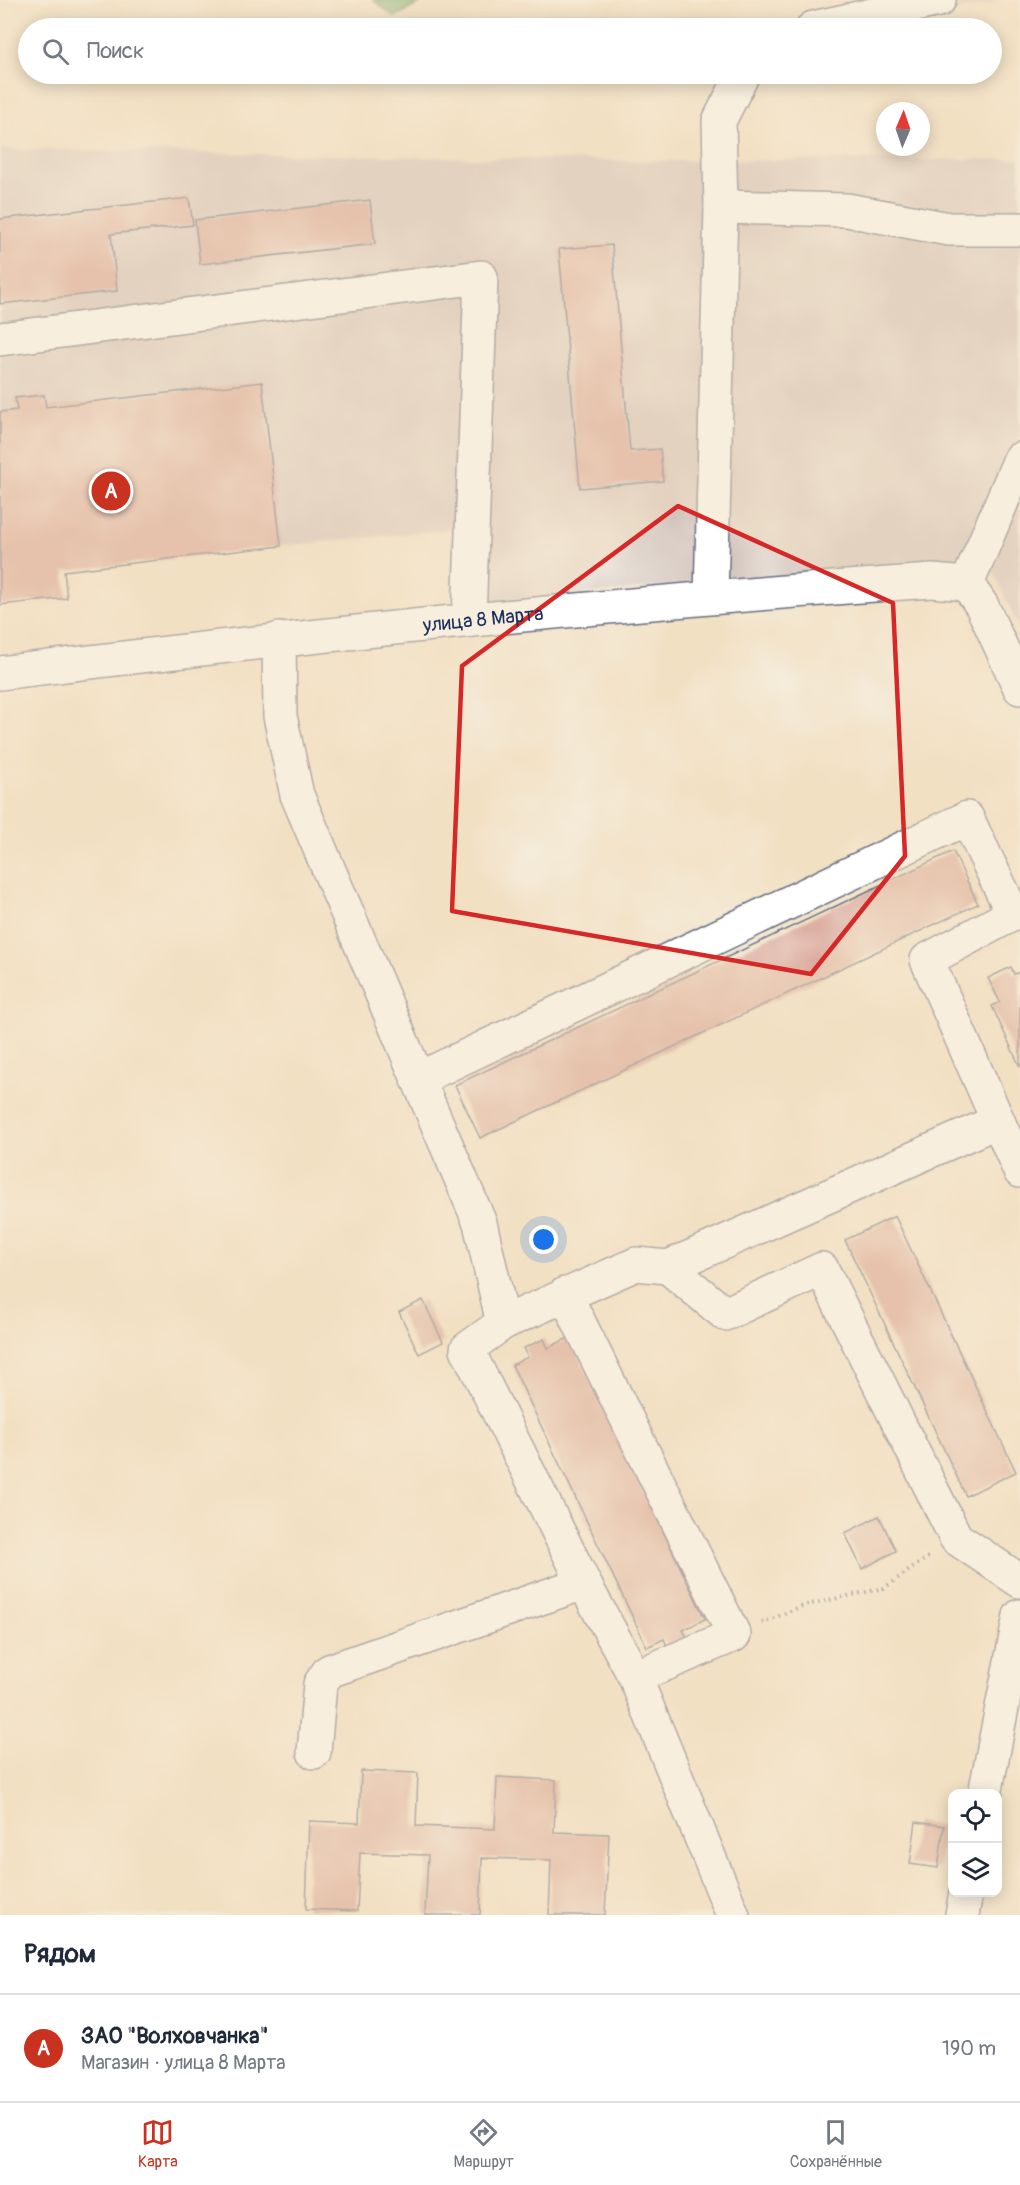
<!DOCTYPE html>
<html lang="ru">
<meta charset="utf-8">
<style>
:root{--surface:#fff;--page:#f2f2f3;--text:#1f2937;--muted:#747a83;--line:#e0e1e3;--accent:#c8321e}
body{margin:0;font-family:Pangolin,sans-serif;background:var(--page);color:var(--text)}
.controls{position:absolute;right:18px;bottom:18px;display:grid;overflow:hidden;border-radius:12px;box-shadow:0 3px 15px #0003}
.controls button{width:54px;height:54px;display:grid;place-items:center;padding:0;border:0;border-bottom:2px solid var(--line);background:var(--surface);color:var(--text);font:30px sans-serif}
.compass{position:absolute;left:876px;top:102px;width:54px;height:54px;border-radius:50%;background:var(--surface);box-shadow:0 3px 15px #0003;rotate:2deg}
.you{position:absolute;left:544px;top:1240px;width:21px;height:21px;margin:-15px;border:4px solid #fff;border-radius:50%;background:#1a73e8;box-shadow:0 0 0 9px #1a73e833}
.badge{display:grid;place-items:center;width:39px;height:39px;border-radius:50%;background:var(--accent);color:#fff;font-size:20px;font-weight:700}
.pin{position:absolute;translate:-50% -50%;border:3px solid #fff;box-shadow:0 2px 6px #0006}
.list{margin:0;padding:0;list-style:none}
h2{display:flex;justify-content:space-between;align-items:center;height:78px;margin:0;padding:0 24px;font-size:26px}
h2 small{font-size:20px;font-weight:400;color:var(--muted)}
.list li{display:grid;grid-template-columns:39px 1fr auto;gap:18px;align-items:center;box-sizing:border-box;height:108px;padding:0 24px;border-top:2px solid var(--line)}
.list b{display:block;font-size:22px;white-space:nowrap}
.list p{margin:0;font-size:20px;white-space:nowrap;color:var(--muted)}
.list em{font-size:20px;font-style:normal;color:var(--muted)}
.icon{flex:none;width:33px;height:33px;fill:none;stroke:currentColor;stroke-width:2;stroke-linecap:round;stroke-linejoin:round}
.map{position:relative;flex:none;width:1020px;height:1915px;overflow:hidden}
.search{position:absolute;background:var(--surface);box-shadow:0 3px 15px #0003;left:18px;right:18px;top:18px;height:66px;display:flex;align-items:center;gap:15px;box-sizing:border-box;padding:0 21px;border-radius:33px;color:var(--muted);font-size:22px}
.sheet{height:186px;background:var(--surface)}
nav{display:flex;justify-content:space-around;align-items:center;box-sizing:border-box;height:84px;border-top:2px solid var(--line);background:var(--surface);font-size:16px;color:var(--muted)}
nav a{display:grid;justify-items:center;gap:3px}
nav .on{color:var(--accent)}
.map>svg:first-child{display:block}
</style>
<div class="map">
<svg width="1020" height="1915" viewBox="0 0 1020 1915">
<rect width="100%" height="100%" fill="#f7f3e8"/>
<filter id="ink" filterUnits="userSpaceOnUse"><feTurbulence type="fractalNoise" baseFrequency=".0167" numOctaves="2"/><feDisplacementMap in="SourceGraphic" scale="12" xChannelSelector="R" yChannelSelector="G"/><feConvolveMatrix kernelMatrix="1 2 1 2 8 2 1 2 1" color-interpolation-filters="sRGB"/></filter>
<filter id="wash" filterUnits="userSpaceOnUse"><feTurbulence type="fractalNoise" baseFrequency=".008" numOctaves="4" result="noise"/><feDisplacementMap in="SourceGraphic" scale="24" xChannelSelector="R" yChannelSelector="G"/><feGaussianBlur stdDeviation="1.35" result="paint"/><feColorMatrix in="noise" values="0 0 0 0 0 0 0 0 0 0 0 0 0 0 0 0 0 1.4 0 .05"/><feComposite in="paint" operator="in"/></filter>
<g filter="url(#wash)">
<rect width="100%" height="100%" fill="#f2e0c3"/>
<!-- industrial -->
<path fill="#cfc0ba" d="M 916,0 L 1004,0 L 917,20 Z
M 0,149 L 635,161 L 1020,159 L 1020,630 L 994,573 L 923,563 L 490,603 L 483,526 L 281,546 L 65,571 L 67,598 L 0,605 Z"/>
<!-- forest -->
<path fill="#75ad6b" stroke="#486e64" stroke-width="1.5" d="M 373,0 L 426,0 L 395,17 Z"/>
<g id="blocks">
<!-- building -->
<path fill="#d79d90" d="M 189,198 L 193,225 L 111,234 L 117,291 L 0,304 L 0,219 Z
M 370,200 L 375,244 L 200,264 L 195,220 Z
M 612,245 L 630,451 L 660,449 L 663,481 L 580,488 L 559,249 Z
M 262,382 L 281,546 L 64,571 L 67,598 L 0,605 L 0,412 L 17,410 L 15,398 L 44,395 L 46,407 Z
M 953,851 L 978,904 L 480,1138 L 455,1085 Z
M 1011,967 L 1014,974 L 1020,972 L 1020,1067 L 992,1006 L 1000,1002 L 988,978 Z
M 895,1216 L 1016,1472 L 966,1496 L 845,1240 Z
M 423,1300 L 443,1342 L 419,1354 L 399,1312 Z
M 570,1337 L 705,1619 L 683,1630 L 688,1639 L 668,1648 L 664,1639 L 647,1647 L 512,1365 L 528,1357 L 524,1348 L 544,1339 L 548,1348 Z
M 879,1516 L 896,1551 L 862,1569 L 845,1533 Z
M 361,1771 L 418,1773 L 416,1826 L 495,1829 L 497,1777 L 556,1780 L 554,1832 L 609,1834 L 605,1915 L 549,1915 L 551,1860 L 482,1858 L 480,1915 L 425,1915 L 428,1855 L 360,1853 L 357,1911 L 306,1909 L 309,1821 L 359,1823 Z
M 916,1822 L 944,1826 L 938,1868 L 910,1864 Z"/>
</g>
</g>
<g filter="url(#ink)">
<use href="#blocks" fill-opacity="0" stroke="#666d81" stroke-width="1.5"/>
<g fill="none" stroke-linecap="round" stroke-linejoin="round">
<defs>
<g id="minor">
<path d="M 813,28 L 939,0"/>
<path d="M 721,207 L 847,210 L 949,229 L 1020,229"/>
<path d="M 0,339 L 481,277 L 469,620"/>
<path d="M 967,584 L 1020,459"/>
<path d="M 967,584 L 982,606 L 1020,688"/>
<path d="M 711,596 L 721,207 L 719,121 L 743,74"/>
<path d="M 279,639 L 280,716 L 297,795 L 418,1079"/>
<path id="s1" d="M 0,673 C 310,635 620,602 932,581 L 967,584"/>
<path d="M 668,1267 L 725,1314 L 822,1269 L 956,1538 L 1020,1581"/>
<path d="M 565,1294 L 734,1635 L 635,1677"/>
<path d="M 503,1323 L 480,1223 L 418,1079 L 967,818 L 1013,914 L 927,960 L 998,1121"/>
<path d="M 314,1752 L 320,1684 L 329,1671 L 584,1583"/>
<path d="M 985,1794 L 1020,1616"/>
<path d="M 733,1915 L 635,1677 L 584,1583 L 467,1349 L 503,1323 L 636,1264 L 668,1267 L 998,1121 L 1020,1171"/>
<path d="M 962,1915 L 966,1892"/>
</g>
</defs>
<!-- minor casing -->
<use href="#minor" stroke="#666d81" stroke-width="36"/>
<!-- path -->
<path stroke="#666d81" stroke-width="4" stroke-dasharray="1.5 4.5" stroke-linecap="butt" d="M 762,1623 L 802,1606 L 884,1588 L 931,1555"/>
<!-- minor -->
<use href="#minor" stroke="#fff" stroke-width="33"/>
</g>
</g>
<!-- marked area -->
<path d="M0 0H1020V1915H0ZM 678,506 L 893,603 L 905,856 L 811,974 L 452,911 L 462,666 Z" fill="#f2e0c3" fill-opacity=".55" fill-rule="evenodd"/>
<path fill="none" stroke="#d62828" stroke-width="4.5" stroke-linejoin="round" d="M 678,506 L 893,603 L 905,856 L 811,974 L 452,911 L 462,666 Z"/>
<g text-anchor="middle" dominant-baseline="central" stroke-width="4.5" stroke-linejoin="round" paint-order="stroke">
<!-- street labels -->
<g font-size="20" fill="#1b2f5e" stroke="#f7f3e8">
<text stroke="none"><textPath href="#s1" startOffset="486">улица 8 Марта</textPath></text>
</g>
</g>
</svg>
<div class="controls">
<button><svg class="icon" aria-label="locate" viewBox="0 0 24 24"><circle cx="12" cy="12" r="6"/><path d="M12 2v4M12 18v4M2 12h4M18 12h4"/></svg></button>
<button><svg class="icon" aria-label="layers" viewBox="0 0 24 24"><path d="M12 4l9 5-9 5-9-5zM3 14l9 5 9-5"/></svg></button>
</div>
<svg class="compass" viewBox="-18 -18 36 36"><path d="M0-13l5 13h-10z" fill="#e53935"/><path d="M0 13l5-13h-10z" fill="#747a83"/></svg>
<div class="you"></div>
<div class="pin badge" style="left:111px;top:491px">A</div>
<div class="search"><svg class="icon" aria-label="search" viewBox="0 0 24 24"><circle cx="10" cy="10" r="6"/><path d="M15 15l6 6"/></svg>Поиск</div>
</div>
<section class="sheet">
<h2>Рядом<small></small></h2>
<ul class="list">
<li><span class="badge">A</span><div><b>ЗАО &quot;Волховчанка&quot;</b><p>Магазин · улица 8 Марта</p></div><em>190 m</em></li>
</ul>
</section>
<nav>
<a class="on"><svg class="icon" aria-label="map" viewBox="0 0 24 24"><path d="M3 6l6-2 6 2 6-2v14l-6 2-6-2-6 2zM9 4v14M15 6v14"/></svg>Карта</a>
<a><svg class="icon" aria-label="directions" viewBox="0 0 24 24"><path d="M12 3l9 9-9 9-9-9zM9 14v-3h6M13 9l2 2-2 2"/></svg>Маршрут</a>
<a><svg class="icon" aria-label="saved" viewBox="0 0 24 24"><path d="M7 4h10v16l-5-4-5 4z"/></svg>Сохранённые</a>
</nav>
